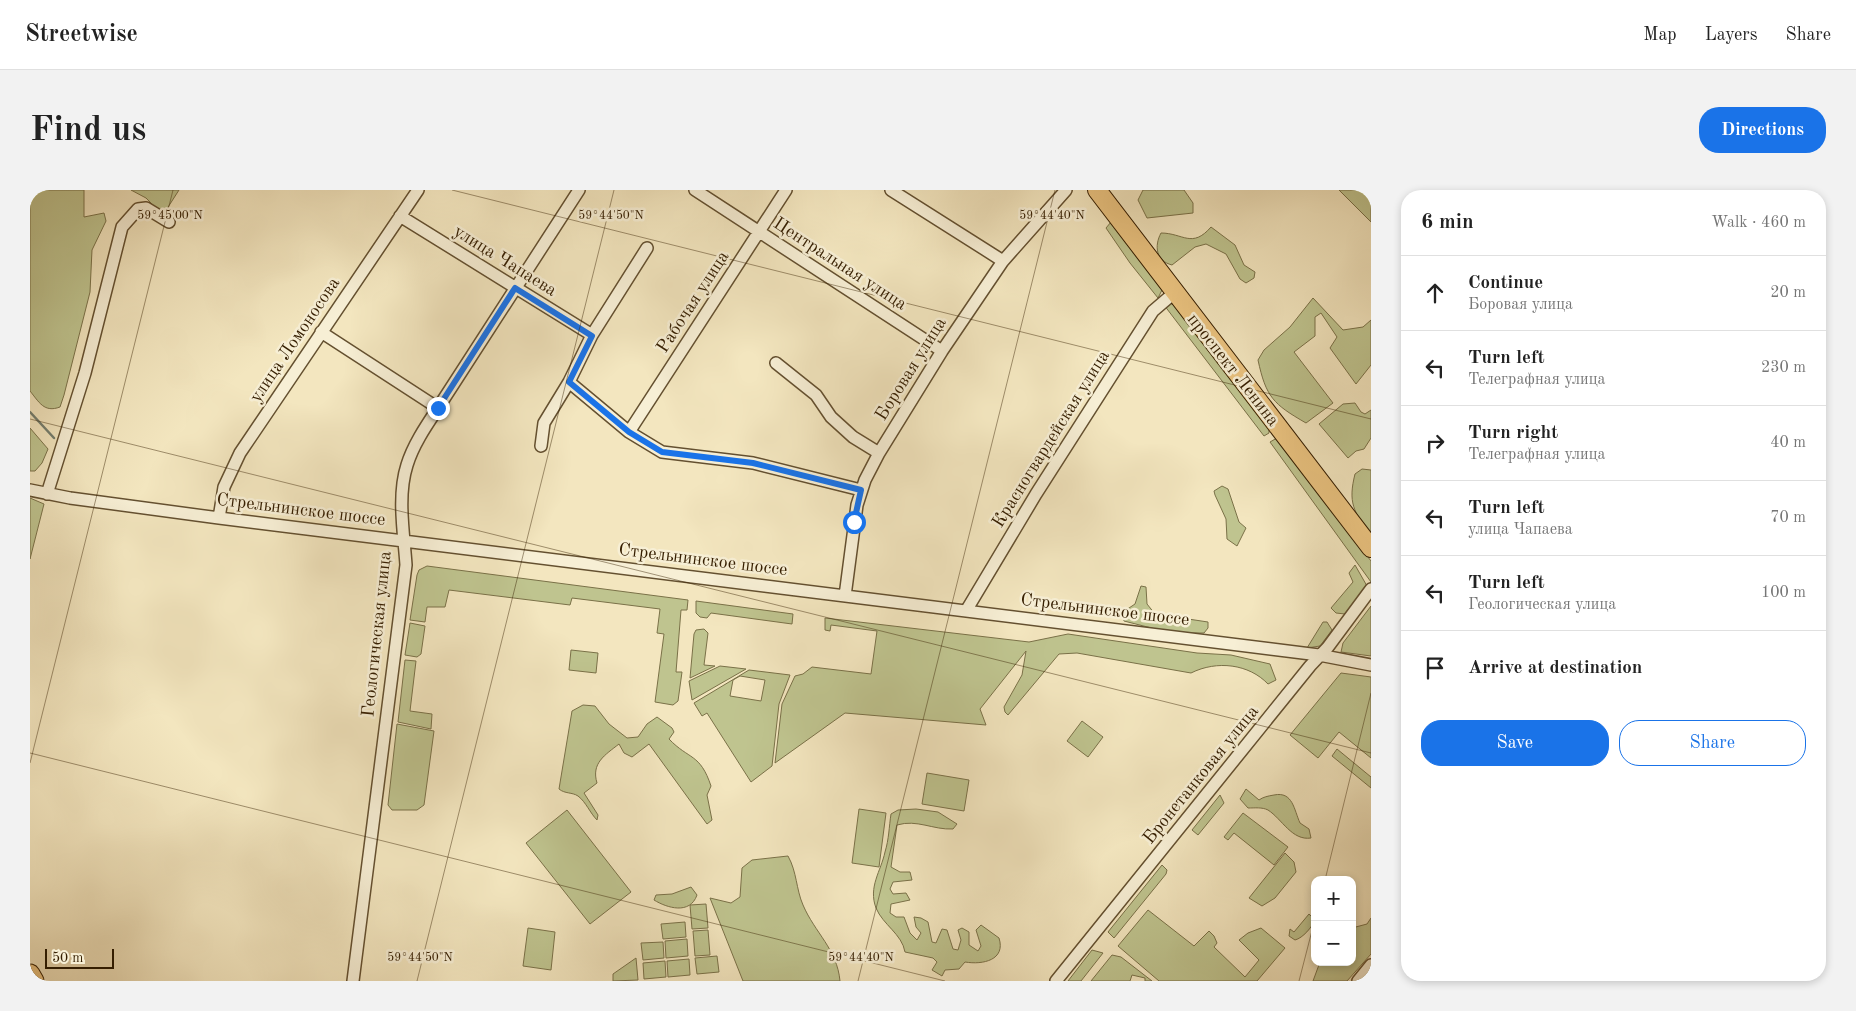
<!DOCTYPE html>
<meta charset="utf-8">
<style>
:root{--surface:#fff;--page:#f2f2f2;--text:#222;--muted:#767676;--line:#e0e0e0;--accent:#1a73e8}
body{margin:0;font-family:"Old Standard TT",serif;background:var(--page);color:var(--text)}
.controls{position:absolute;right:15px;bottom:15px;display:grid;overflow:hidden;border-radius:10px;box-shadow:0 2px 8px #0003}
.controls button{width:45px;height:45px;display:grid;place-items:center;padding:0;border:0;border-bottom:1px solid var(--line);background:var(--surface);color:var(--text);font:25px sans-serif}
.scale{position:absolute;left:15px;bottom:12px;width:69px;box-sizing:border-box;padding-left:5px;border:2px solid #351e01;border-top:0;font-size:14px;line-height:18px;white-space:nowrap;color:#351e01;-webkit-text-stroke:4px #f7efd5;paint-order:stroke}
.stop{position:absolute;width:15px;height:15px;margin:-11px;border:4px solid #1a73e8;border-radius:50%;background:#fff}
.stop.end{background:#1a73e8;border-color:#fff;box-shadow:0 1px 5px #0008}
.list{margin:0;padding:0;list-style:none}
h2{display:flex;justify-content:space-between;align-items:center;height:65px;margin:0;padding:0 20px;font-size:21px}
h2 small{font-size:16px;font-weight:400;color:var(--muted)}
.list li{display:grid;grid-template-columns:32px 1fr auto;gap:15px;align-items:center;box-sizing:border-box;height:75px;padding:0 20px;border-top:1px solid var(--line)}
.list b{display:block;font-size:19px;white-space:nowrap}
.list p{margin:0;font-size:16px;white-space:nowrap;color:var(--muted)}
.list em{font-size:16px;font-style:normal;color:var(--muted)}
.actions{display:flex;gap:10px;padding:15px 20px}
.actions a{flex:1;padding:11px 0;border:1px solid var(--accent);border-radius:20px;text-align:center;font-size:18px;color:var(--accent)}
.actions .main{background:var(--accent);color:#fff}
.icon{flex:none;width:28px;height:28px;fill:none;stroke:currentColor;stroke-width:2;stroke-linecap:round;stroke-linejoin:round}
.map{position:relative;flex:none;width:1341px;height:791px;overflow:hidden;border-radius:20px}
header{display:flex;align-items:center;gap:30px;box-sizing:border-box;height:70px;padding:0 25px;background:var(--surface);border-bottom:1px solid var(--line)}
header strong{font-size:24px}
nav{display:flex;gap:28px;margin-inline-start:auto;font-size:18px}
.intro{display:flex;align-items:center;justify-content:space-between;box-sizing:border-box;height:120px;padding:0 30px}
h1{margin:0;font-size:35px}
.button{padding:12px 22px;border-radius:20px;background:var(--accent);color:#fff;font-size:18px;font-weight:700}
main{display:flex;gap:30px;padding:0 30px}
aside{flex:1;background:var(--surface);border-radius:20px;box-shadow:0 2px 8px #0003}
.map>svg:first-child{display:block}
</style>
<header>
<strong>Streetwise</strong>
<nav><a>Map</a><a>Layers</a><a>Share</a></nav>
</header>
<div class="intro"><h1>Find us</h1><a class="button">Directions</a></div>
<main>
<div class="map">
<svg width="1341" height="791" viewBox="0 0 1341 791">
<rect width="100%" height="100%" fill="#f3e6bf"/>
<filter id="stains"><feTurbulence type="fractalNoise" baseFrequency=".004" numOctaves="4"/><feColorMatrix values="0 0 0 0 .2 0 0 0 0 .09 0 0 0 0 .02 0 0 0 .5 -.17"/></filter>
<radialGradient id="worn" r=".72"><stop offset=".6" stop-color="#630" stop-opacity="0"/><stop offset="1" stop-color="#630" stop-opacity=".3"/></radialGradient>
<!-- green -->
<path fill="#bfc48f" stroke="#7a7148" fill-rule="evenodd" d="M 0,0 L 54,0 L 54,27 L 74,23 L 76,31 L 62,60 L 60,102 L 34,205 L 30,217 C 14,223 9,212 0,201 Z
M 101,0 L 149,0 L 133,25 L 116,8 Z
M 1113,0 L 1154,0 L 1163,13 L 1163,23 L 1117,28 L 1108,10 Z
M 1309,0 L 1341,0 L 1341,32 Z
M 1081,32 L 1132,100 L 1128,108 L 1100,73 L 1076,38 Z
M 1181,37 L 1205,55 L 1214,75 L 1225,82 L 1224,88 L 1216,93 L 1210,89 L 1196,64 L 1176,54 L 1165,57 L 1142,75 C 1126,71 1124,56 1131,43 C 1153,43 1162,59 1181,37 Z
M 1283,108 L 1313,140 L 1333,137 L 1341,130 L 1341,175 L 1326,194 L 1300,158 L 1307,147 L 1291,123 L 1285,127 L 1285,146 L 1264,162 L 1303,213 L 1276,233 C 1243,214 1236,207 1228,170 L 1234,160 L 1260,137 Z
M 1140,113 L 1144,115 L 1239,239 L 1239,243 L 1234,246 L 1134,115 Z
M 1325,213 L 1331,222 L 1335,224 L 1341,220 L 1341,248 L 1334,259 L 1326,261 L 1318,268 L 1289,234 L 1313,214 Z
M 0,238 L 18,259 L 12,273 L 5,281 L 0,281 Z
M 1247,248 L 1341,371 L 1341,392 L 1240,252 Z
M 1332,279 L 1341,280 L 1341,344 C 1323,322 1318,312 1325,284 Z
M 1192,296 L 1198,299 L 1209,332 L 1216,338 L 1207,356 L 1197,349 L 1196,329 L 1185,305 L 1184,301 Z
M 0,308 L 14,314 L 0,369 Z
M 1325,375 L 1337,396 L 1315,424 L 1306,423 L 1301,418 L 1323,392 L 1319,383 Z
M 397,376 L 658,410 L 657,420 L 651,420 L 646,482 L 652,482 L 648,511 L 643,515 L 625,512 L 634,444 L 627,443 L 630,419 L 542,408 L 540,415 L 419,400 L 415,417 L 397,417 L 395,432 L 380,430 L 387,385 L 389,380 Z
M 1111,396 L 1116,397 L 1117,414 L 1125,424 L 1178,432 L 1178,438 L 1174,443 L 1141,443 L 1094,431 L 1093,422 L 1105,414 Z
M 666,411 L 763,424 L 762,434 L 681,423 L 677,428 L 670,427 L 666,423 Z
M 1341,416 L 1341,466 L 1311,462 L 1313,453 Z
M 795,428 L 999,452 L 1038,444 L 1167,463 L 1201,465 L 1240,474 L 1246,490 L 1238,494 C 1219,474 1187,470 1161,483 L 1047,463 L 1029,464 L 978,525 L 975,522 L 974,517 L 992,485 L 996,461 L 950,519 L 956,535 L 815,523 L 745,573 L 752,514 L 765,486 L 773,484 L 782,477 L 841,484 L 847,441 L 801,435 L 800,441 L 795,440 Z
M 1293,432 L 1297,432 L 1302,440 L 1290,456 L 1277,458 Z
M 380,433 L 395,436 L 391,464 L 387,467 L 375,465 Z
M 674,439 L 678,443 L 674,475 L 685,476 L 660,488 L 664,444 L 666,440 Z
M 541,460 L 568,463 L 566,483 L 539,480 Z
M 375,470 L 386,471 L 380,521 L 402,524 L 401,539 L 368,532 Z
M 690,476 L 716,479 L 662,510 L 659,491 Z
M 719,480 L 760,485 L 749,514 L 742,576 L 721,592 L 677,523 L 672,526 L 664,513 ZM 710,486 L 735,490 L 731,511 L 700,506 L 703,490 Z
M 1311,483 L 1341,487 L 1341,568 L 1309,542 L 1288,568 L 1260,545 Z
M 553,515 L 565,516 L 579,534 L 597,548 L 608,547 L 617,534 L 627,527 L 642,538 L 644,542 L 639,549 C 659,570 670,563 681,596 L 677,605 L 682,630 L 677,634 L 619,554 L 602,567 L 594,563 L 589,554 C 575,565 561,573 567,593 L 554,603 L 568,625 L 567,630 C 560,623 556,612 548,606 C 542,602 535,604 529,599 L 542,521 Z
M 1052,531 L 1073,547 L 1058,567 L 1037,551 Z
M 367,534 L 404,541 L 394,615 L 387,620 L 362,620 L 358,615 Z
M 1307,559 L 1341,587 L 1341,598 L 1302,566 Z
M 897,583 L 939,590 L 934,621 L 892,614 Z
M 1216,599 L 1229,610 C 1233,607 1238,606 1244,605 C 1263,601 1264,620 1270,633 L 1279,639 L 1281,648 C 1262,651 1252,629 1238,620 C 1232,617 1225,618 1218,618 L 1210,609 Z
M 1190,605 L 1194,613 L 1168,645 L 1162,640 Z
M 829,619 L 856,623 L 849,677 L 822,673 Z
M 886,619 L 908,622 L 927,634 L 923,639 C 903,640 887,629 867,635 L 861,677 L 870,682 L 880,682 L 882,690 L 863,692 L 860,699 L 863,704 L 876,703 L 880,710 L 861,714 L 860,723 L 866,727 L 874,727 L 880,743 L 887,750 L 891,743 L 886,737 L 884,727 L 891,728 L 898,732 L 902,752 L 906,753 L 912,739 L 917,740 L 923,759 L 928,760 L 931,750 L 928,740 L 932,738 L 939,742 L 939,755 L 948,761 L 951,756 L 946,740 L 951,735 L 969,748 C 976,770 953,775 935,772 L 929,779 L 915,780 L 912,786 L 902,780 L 907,772 L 903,768 L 875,762 C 872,744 853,735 846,718 C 838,697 851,681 855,662 C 859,649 859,637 861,624 L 868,620 Z
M 537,620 L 601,702 L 560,734 L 496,653 Z
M 1213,623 L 1258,657 L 1244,675 L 1204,643 L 1198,650 L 1194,647 Z
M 1255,663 L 1264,672 L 1266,682 L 1245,708 L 1232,716 L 1219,708 Z
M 758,666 C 767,682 766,699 773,715 C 785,743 807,759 810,791 L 713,791 L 680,708 L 701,713 L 710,707 L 712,678 L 722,670 Z
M 1132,675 L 1137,680 L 1136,684 L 1084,748 L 1078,742 Z
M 661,697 L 667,705 C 660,725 637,718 624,710 L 626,705 L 642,704 Z
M 676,714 L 678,738 L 662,739 L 660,715 Z
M 1118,720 L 1164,756 L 1179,741 L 1184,746 L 1187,753 L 1184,757 L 1215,787 L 1229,770 L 1209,750 L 1218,743 L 1231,738 L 1255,758 L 1227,791 L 1129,791 L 1088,756 Z
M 1279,724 L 1285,730 C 1282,737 1273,748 1265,750 L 1259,746 L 1260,739 L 1264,742 Z
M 1341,728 L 1341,764 L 1317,791 L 1283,791 L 1290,772 L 1322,772 L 1322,738 L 1337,734 Z
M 655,732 L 656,747 L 633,749 L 631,734 Z
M 498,738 L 525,742 L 521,780 L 493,776 Z
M 678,740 L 680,765 L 665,766 L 663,741 Z
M 657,749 L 658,766 L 636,768 L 635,751 Z
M 633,752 L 634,768 L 613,770 L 611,753 Z
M 1062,760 L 1073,763 L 1051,791 L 1038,791 Z
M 1082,765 L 1091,767 L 1122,791 L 1115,791 L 1115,788 L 1102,785 L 1100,791 L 1061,791 Z
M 687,766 L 689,782 L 667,784 L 665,768 Z
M 606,768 L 608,790 L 583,791 L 583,784 Z
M 659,769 L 660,785 L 638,787 L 637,771 Z
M 635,771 L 636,787 L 614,789 L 613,773 Z"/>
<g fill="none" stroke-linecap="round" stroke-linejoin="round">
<!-- stream -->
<path stroke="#737e6f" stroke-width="2.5" d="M 0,222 L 24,248"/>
<defs>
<path id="minor" d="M 665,0 L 912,161
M 861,0 L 973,71
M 370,26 L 562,145
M 291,142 L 408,218
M 746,173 L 786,205 L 801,227 L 823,247 L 849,263
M 539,192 L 599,242 L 632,262 L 723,273 L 831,300
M 599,242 L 756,0
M 511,256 L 514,233 L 539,192 L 562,145 L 617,58
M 0,300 L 40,308 L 189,328 L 1289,465 L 1341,475
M 17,304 L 55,183 L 92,37 L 108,19 L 116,18 L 139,32
M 189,328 L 194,297 L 210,263 L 388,0
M 815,406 L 827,315 L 835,290 L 849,263 L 912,161 L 973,71 L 1036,0
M 936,421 L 1006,304 L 1123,121 L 1144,103
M 323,791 L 376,375 C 374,344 367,306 377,275 C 383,255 396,236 408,218 L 549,0
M 1026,791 L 1280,476 L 1298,457 L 1341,399
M 1328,791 L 1341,775
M 1341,791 L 1341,790"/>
<path id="primary" d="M 1067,0 L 1341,358"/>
<path id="trunk" d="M 0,784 L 4,791"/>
</defs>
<!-- minor casing -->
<use href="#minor" stroke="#645030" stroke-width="14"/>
<!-- primary casing -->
<use href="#primary" stroke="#351e01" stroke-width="20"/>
<!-- trunk casing -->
<use href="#trunk" stroke="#351e01" stroke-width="21"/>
<!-- minor -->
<use href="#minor" stroke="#f7efd5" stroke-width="11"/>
<!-- primary -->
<use href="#primary" stroke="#eac380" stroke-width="18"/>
<!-- trunk -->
<use href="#trunk" stroke="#eac380" stroke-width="19"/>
</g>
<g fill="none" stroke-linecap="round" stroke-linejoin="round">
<!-- route -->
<path stroke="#1a73e8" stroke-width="6" d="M 408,218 L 485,98 L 562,146 L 539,192 L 599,242 L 632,262 L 723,273 L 831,300 L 824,332"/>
</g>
<!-- ticks -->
<path fill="none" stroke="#351e01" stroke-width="1" stroke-opacity="0.45" d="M 422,0 L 1341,229M 0,229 L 1341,563M 0,563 L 915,791M 0,573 L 143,0M 1295,690 L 1341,503M 387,791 L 584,0M 828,791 L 1025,0M 1269,791 L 1285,729"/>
<g text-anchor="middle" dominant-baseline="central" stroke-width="5" stroke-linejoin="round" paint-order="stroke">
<!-- street labels -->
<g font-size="18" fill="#351e01" stroke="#f7efd5">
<text transform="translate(475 71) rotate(32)">улица Чапаева</text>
<text transform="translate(810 74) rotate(33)">Центральная улица</text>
<text transform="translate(663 112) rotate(-57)">Рабочая улица</text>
<text transform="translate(265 150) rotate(-56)">улица Ломоносова</text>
<text transform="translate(881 179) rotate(-58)">Боровая улица</text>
<text transform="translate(1203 180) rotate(52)">проспект Ленина</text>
<text transform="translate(1021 249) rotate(-58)">Красногвардейская улица</text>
<text transform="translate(271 320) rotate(7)">Стрельнинское шоссе</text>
<text transform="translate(673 370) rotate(7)">Стрельнинское шоссе</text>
<text transform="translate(1075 420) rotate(7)">Стрельнинское шоссе</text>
<text transform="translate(347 444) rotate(-84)">Геологическая улица</text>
<text transform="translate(1171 585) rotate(-51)">Бронетанковая улица</text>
</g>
</g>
<g font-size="12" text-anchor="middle" fill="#351e01" stroke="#f7efd5" stroke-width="5" stroke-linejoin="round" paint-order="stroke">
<text x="140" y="29">59°45'00"N</text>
<text x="581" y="29">59°44'50"N</text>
<text x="1022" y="29">59°44'40"N</text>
<text x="390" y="771">59°44'50"N</text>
<text x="831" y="771">59°44'40"N</text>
</g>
<rect width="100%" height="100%" filter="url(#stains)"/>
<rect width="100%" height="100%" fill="url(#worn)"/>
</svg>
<div class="controls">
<button>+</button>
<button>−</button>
</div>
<div class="scale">50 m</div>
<div class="stop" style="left:824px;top:332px"></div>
<div class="stop end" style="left:408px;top:218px"></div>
</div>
<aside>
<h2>6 min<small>Walk · 460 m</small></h2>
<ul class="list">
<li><svg class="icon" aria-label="ahead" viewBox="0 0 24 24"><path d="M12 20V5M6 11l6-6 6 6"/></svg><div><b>Continue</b><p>Боровая улица</p></div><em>20 m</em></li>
<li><svg class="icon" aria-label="left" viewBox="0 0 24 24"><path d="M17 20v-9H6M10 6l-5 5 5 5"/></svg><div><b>Turn left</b><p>Телеграфная улица</p></div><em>230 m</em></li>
<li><svg class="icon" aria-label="right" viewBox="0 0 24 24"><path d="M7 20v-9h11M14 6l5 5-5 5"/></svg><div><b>Turn right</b><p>Телеграфная улица</p></div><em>40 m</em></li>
<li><svg class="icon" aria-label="left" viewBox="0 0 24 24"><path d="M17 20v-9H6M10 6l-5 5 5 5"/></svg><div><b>Turn left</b><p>улица Чапаева</p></div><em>70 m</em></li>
<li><svg class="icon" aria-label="left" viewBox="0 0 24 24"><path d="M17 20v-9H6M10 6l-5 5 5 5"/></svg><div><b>Turn left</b><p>Геологическая улица</p></div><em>100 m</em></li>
<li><svg class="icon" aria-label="arrive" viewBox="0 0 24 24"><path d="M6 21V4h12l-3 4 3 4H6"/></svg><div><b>Arrive at destination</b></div></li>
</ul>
<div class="actions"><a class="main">Save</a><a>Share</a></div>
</aside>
</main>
